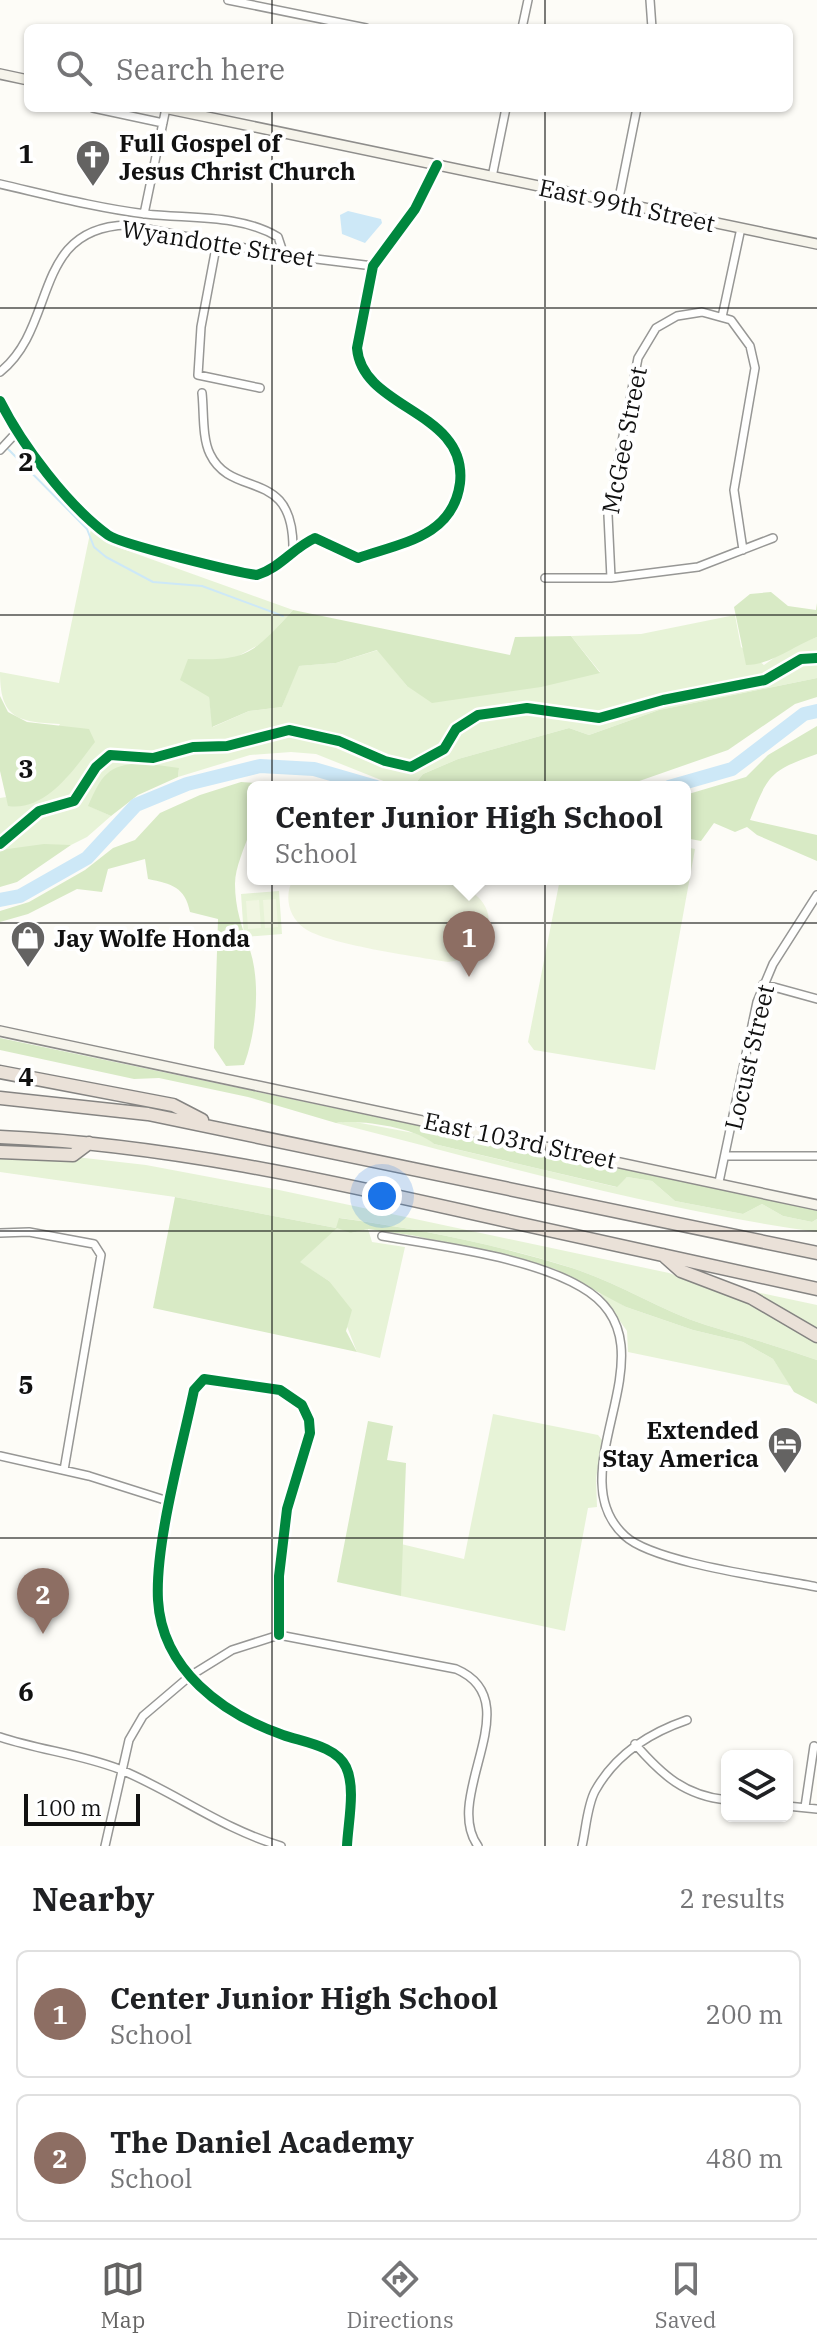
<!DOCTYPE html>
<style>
:root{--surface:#fff;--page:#f2f2f2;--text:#202124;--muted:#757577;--line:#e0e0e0;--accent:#646362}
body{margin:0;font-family:"IBM Plex Serif",serif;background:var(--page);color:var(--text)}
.controls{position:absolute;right:24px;bottom:24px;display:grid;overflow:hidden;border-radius:12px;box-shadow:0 2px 6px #0004}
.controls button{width:72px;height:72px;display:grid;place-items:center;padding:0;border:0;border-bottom:2px solid var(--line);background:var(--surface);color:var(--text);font:40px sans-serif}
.scale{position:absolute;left:24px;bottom:20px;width:116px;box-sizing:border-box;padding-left:8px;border:4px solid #111;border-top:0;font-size:22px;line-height:28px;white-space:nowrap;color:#111;-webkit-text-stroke:6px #fff;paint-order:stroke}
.you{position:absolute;left:382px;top:1196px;width:28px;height:28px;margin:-20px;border:6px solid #fff;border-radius:50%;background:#1a73e8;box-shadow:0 0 0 12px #1a73e833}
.badge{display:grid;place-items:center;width:52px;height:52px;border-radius:50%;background:var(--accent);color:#fff;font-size:26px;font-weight:700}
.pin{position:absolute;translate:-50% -66px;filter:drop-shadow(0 2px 4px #0008)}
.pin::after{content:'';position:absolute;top:42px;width:28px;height:24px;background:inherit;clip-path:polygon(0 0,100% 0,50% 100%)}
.popup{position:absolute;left:247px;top:781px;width:444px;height:104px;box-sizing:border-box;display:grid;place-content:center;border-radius:12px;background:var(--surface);filter:drop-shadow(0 2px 6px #0005);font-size:26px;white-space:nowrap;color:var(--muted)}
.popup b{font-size:30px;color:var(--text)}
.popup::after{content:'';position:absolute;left:50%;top:100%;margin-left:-16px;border:16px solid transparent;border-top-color:var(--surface)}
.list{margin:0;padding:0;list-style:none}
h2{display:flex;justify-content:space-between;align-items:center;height:104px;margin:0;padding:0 32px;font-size:34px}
h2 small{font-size:26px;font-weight:400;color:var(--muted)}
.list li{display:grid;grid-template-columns:52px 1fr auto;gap:24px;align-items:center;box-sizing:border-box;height:128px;margin:0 16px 16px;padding:0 16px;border:2px solid var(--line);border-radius:12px}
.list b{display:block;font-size:30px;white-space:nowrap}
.list p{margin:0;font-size:26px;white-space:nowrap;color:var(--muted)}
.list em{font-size:26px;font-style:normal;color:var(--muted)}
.icon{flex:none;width:44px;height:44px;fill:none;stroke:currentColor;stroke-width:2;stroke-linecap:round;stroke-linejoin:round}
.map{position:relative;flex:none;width:817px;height:1846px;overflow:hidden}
.search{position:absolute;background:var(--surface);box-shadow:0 2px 6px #0004;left:24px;right:24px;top:24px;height:88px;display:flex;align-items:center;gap:20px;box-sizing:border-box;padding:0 28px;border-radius:12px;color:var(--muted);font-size:30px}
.sheet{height:392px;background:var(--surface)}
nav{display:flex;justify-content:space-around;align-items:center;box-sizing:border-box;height:112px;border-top:2px solid var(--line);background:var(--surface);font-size:22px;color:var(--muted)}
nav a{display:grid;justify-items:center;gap:4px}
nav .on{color:var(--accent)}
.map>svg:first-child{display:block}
</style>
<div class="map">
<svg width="817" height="1846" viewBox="0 0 817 1846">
<rect width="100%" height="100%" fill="#fdfcf7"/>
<!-- green -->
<path fill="#e7f3d7" d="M 92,524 L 109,544 L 293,610 L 264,642 L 231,660 L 209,697 L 213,727 L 249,711 L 282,707 L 298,666 L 336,663 L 378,650 L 407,686 L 600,672 L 571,636 L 641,634 L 735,615 L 741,647 L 764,665 L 788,648 L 817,637 L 817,678 L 659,710 L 589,735 L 569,728 L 458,759 L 423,774 L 414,785 L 386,782 L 316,754 L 291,752 L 250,755 L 178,777 L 179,768 L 89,806 L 111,816 L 87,837 L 71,845 L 0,850 L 0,798 L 6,797 L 9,805 L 60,724 C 17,722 0,718 0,672 L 59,683 Z
M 685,847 L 695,849 L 655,1070 L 534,1050 L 528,1042 L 560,879 L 685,879 Z
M 279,891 L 282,934 L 244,937 L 241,894 Z
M 350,1121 L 424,1135 L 434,1144 L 616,1187 L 627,1177 L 652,1181 L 675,1201 L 743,1214 L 762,1204 L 783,1216 L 812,1222 L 817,1219 L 817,1232 C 654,1209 496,1164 336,1123 Z
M 0,1157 L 76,1157 L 146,1165 L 279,1190 L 669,1273 L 761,1308 L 817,1342 L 817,1360 C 780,1347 743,1336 706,1325 C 659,1310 619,1283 572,1268 C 496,1244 419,1229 340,1218 L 351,1233 L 368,1229 L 372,1242 L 405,1247 L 380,1358 L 357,1352 L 329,1281 L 299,1262 L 336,1228 L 175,1197 L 0,1172 Z
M 597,1289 L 626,1307 L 693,1330 L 743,1342 L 773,1359 L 791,1386 L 628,1352 L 627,1331 Z
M 742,1289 L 817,1305 L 817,1330 Z
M 493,1414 L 598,1435 L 602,1440 L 596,1479 L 597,1507 L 588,1508 L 565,1631 L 401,1596 L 401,1544 L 464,1559 Z"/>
<!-- forest -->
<path fill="#d8eac5" d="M 771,592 L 788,606 L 816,610 L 817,603 L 817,637 C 793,646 771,665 746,665 L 734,607 L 750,594 Z
M 293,610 L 510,655 L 515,637 L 571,636 L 600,673 L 541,687 L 432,703 L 407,686 L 377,650 L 336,663 L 299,666 L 282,707 L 249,711 L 212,727 L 209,697 L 180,680 L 188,659 C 247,661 253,654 293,610 Z
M 817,678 L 817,697 L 795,704 L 728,750 L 625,786 L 414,785 L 423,774 L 458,759 L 569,728 L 589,735 L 659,710 Z
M 0,696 L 8,712 L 27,722 L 89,729 L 95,742 C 75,768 46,812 8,806 L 0,771 Z
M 817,726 L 817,754 C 770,771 769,773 750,820 L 817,835 L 817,861 L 757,835 L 747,827 L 735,832 L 714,823 L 701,841 L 685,838 L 685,795 L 746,777 L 768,755 Z
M 142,763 L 179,768 L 178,777 L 138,795 L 111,816 L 88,806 C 102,775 107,765 142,763 Z
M 241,782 L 308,787 L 253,787 L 253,831 L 250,831 C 245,847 235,867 235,884 C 235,908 242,928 250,950 C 261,984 256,1033 244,1065 L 226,1066 L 214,1048 L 218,919 L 190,912 C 185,887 172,884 148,879 L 145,859 L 108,869 L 102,892 L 77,889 L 28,914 L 0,922 L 0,911 L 29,902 L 85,870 L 113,848 L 135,840 L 160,813 L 200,795 Z
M 44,844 L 71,845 L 17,882 L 0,887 L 0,850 Z
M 0,1038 L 817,1209 L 817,1219 L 812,1222 L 783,1216 L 762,1204 L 743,1214 L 675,1201 L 652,1181 L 627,1177 L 617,1187 L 434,1144 C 417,1128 359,1119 336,1123 L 248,1097 L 159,1078 L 134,1079 L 0,1050 Z
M 175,1197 L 336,1228 L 339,1218 C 419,1229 496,1244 572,1268 C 619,1283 659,1310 706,1325 C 743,1336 780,1347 817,1360 L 817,1404 L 794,1392 L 773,1359 L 743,1342 L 693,1330 L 626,1307 L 555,1269 L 416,1236 L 368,1229 L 351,1233 L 337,1228 L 300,1262 L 329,1281 L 352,1310 L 346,1331 L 357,1352 L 153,1308 Z
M 368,1421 L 393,1426 L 387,1460 L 406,1463 L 401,1596 L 337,1582 Z"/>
<!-- pitch -->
<path fill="#f0f6e1" d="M 293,879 C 347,879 410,870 461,887 C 506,903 493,957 448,962 C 418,957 325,944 304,928 C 288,916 284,896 293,879 Z
M 276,899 L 278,927 L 265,928 L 263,900 Z
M 259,900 L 261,928 L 248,929 L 246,901 Z"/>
<!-- water -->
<path fill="#cde8f7" d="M 348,211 L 381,219 L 382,223 L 365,243 L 342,234 L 340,215 Z"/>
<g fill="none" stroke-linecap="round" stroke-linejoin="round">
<!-- stream -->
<path stroke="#cde8f7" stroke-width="2" d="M 8,449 L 87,529 L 94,547 L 106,557 L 153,582 L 202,586 L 283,616"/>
<!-- river -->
<path stroke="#cde8f7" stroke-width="14" d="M 669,787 L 732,769 L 804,714 L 817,711
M 0,900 L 20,896 L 87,858 L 136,805 L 187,784 L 260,766 L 314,769 L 376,787"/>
<defs>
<path id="street" d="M 228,0 L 366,28
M 650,0 L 652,28
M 522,28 L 528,0
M 93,108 L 163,123
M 492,177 L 506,108
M 0,184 C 48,195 97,208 146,214 C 189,219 240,214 278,237 L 284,255
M 618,203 L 637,108
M 144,214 L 166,108
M 217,242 L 201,327 L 198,375 L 260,388
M 722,317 L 741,228
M 0,372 C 58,326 31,228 127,225 L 276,254 L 373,266
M 202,393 C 204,411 202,438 210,454 C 232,500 293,466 293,548
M 0,401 C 22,445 68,506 108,535 C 120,544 239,573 257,575 C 280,568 293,548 315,538 L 358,558 C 401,543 453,537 460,483 C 468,410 362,410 357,348 L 373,266 L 415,209 L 437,165
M 0,450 L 16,433
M 545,578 L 611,578 L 698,567 L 773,538
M 611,578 L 608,515 L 638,358 L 656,328 L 677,316 L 702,312 L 731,320 L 750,346 L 755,368 L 734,490 L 743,550
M 763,984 L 817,999
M 727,1156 L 817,1156
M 719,1182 L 757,1002 L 773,964 L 817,895
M 0,1233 L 29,1232 L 94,1244 L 101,1255 L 64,1470
M 382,1236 C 440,1246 530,1257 581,1287 C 682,1344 553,1471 625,1536 C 654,1563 773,1578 817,1587
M 0,1456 L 89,1476 L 171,1502
M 279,1635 L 279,1576 L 287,1509 L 310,1433 L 309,1420 L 302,1405 L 280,1390 L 204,1379 L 194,1390 C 182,1448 155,1542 158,1600 C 162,1670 223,1714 283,1735 C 303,1742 336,1746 346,1767 C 356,1788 348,1823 347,1846
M 0,1737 C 39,1750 80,1754 119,1769 C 175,1792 222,1829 281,1846
M 635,1744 C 662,1775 685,1796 727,1800
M 787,1806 L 817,1809
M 805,1807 L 814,1746
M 105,1846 L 129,1740 L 143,1716 L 190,1676 L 232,1650 L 279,1635 L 456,1669 C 531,1701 441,1796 478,1846
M 582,1846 C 586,1829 587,1806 595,1791 C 615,1755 649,1733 687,1720"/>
<path id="secondary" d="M 0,74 L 28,80
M 164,108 L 817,244
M 0,1031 L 817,1205"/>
<path id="highway" d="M 0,1072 L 173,1105 L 202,1120
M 0,1098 L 148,1114 L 817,1253
M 0,1137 C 164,1144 325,1180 485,1216 C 596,1241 706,1264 817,1289
M 0,1152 L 73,1155 L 89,1143
M 663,1255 L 681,1271 L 752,1298 L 817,1336"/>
</defs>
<!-- street casing -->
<use href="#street" stroke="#979795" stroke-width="10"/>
<!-- secondary casing -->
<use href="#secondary" stroke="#8e8d8b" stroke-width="12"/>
<!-- highway casing -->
<use href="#highway" stroke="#858482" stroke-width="15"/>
<!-- street -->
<use href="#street" stroke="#fffffe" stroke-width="7"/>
<!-- secondary -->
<use href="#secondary" stroke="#f6f4eb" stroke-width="9"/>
<!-- highway -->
<use href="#highway" stroke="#eae1d8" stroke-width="12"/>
<defs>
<path id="cycleway" d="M 0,401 C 22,445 68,506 108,535 C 120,544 239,573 257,575 C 280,568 293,548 315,538 L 358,558 C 401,543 453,537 460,483 C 468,410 362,410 357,348 L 373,266 L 415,209 L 437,165
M 0,844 L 39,811 L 74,801 L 96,767 L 110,755 L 153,758 L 193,747 L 227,746 L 289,730 L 339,741 L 385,761 L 411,767 L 444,749 L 456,729 L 478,715 L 527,708 L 599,718 L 663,700 L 765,680 L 801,659 L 817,658
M 279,1635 L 279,1576 L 287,1509 L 310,1433 L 309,1420 L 302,1405 L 280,1390 L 204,1379 L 194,1390 C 182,1448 155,1542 158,1600 C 162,1670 223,1714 283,1735 C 303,1742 336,1746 346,1767 C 356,1788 348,1823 347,1846"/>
</defs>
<!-- cycleway casing -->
<use href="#cycleway" stroke="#fff" stroke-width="15"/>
<!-- cycleway -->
<use href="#cycleway" stroke="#00873e" stroke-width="10"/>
</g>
<!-- grid -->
<path fill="none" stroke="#111" stroke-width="2" stroke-opacity="0.55" d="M 272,0 L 272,28M 545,0 L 545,28M 272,108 L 272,1846M 545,108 L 545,1846M 0,308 L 817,308M 0,615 L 817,615M 0,923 L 817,923M 0,1231 L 817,1231M 0,1538 L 817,1538"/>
<!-- icons -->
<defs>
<symbol id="church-pin" viewBox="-11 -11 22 30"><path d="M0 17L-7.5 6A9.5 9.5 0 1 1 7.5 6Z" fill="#646362" stroke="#fff"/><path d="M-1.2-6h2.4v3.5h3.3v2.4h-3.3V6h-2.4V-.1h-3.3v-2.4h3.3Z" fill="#fff"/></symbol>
<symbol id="shop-pin" viewBox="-11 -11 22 30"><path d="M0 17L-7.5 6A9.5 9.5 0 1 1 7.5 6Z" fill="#646362" stroke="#fff"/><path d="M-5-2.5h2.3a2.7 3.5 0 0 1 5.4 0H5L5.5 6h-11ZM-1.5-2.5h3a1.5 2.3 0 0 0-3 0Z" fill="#fff"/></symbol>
<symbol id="hotel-pin" viewBox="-11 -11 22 30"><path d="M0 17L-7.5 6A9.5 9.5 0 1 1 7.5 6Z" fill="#646362" stroke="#fff"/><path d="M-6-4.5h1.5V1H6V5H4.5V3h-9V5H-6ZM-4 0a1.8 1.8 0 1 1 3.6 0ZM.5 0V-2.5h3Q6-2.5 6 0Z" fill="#fff"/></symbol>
</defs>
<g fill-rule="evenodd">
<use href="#church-pin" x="73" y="137" width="40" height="54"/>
<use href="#shop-pin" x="8" y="918" width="40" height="54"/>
<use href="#hotel-pin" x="765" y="1424" width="40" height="54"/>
</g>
<g text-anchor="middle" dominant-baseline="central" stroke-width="8" stroke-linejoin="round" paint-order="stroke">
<!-- poi labels -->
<g font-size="24" font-weight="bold" fill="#111" stroke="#fff" text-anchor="start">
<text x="119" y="143">Full Gospel of<tspan x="119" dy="28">Jesus Christ Church</tspan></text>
<text x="54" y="938">Jay Wolfe Honda</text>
<text x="759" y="1430" text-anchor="end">Extended<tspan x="759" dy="28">Stay America</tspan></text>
</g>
<!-- street labels -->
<g font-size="24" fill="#111" stroke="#fff">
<text transform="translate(627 205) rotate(12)">East 99th Street</text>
<text transform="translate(218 243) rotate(9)">Wyandotte Street</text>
<text transform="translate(624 440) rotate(-79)">McGee Street</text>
<text transform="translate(749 1057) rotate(-77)">Locust Street</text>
<text transform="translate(520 1140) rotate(12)">East 103rd Street</text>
</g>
</g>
<g font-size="26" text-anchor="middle" font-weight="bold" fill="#111" stroke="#fff" stroke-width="8" stroke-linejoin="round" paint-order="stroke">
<text x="26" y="163">1</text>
<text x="26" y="471">2</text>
<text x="26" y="778">3</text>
<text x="26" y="1086">4</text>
<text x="26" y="1394">5</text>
<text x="26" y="1701">6</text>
</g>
</svg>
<div class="controls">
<button><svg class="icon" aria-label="layers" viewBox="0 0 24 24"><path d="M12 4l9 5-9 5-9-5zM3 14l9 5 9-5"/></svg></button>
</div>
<div class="scale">100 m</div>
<div class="you"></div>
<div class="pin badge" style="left:469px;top:977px;background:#8d6e63">1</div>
<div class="popup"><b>Center Junior High School</b>School</div>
<div class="pin badge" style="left:43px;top:1634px;background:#8d6e63">2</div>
<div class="search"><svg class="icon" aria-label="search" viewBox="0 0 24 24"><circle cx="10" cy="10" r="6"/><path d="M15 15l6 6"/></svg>Search here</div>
</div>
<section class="sheet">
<h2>Nearby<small>2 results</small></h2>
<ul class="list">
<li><span class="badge" style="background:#8d6e63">1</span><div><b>Center Junior High School</b><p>School</p></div><em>200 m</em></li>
<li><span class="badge" style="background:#8d6e63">2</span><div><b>The Daniel Academy</b><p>School</p></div><em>480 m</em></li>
</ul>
</section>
<nav>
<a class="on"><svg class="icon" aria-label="map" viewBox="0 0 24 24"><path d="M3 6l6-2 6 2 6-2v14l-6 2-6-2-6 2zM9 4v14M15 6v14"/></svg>Map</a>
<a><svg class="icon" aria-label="directions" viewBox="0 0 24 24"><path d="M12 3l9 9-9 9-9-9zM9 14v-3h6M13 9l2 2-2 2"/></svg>Directions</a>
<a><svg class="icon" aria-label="saved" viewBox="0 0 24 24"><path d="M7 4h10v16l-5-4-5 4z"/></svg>Saved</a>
</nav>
